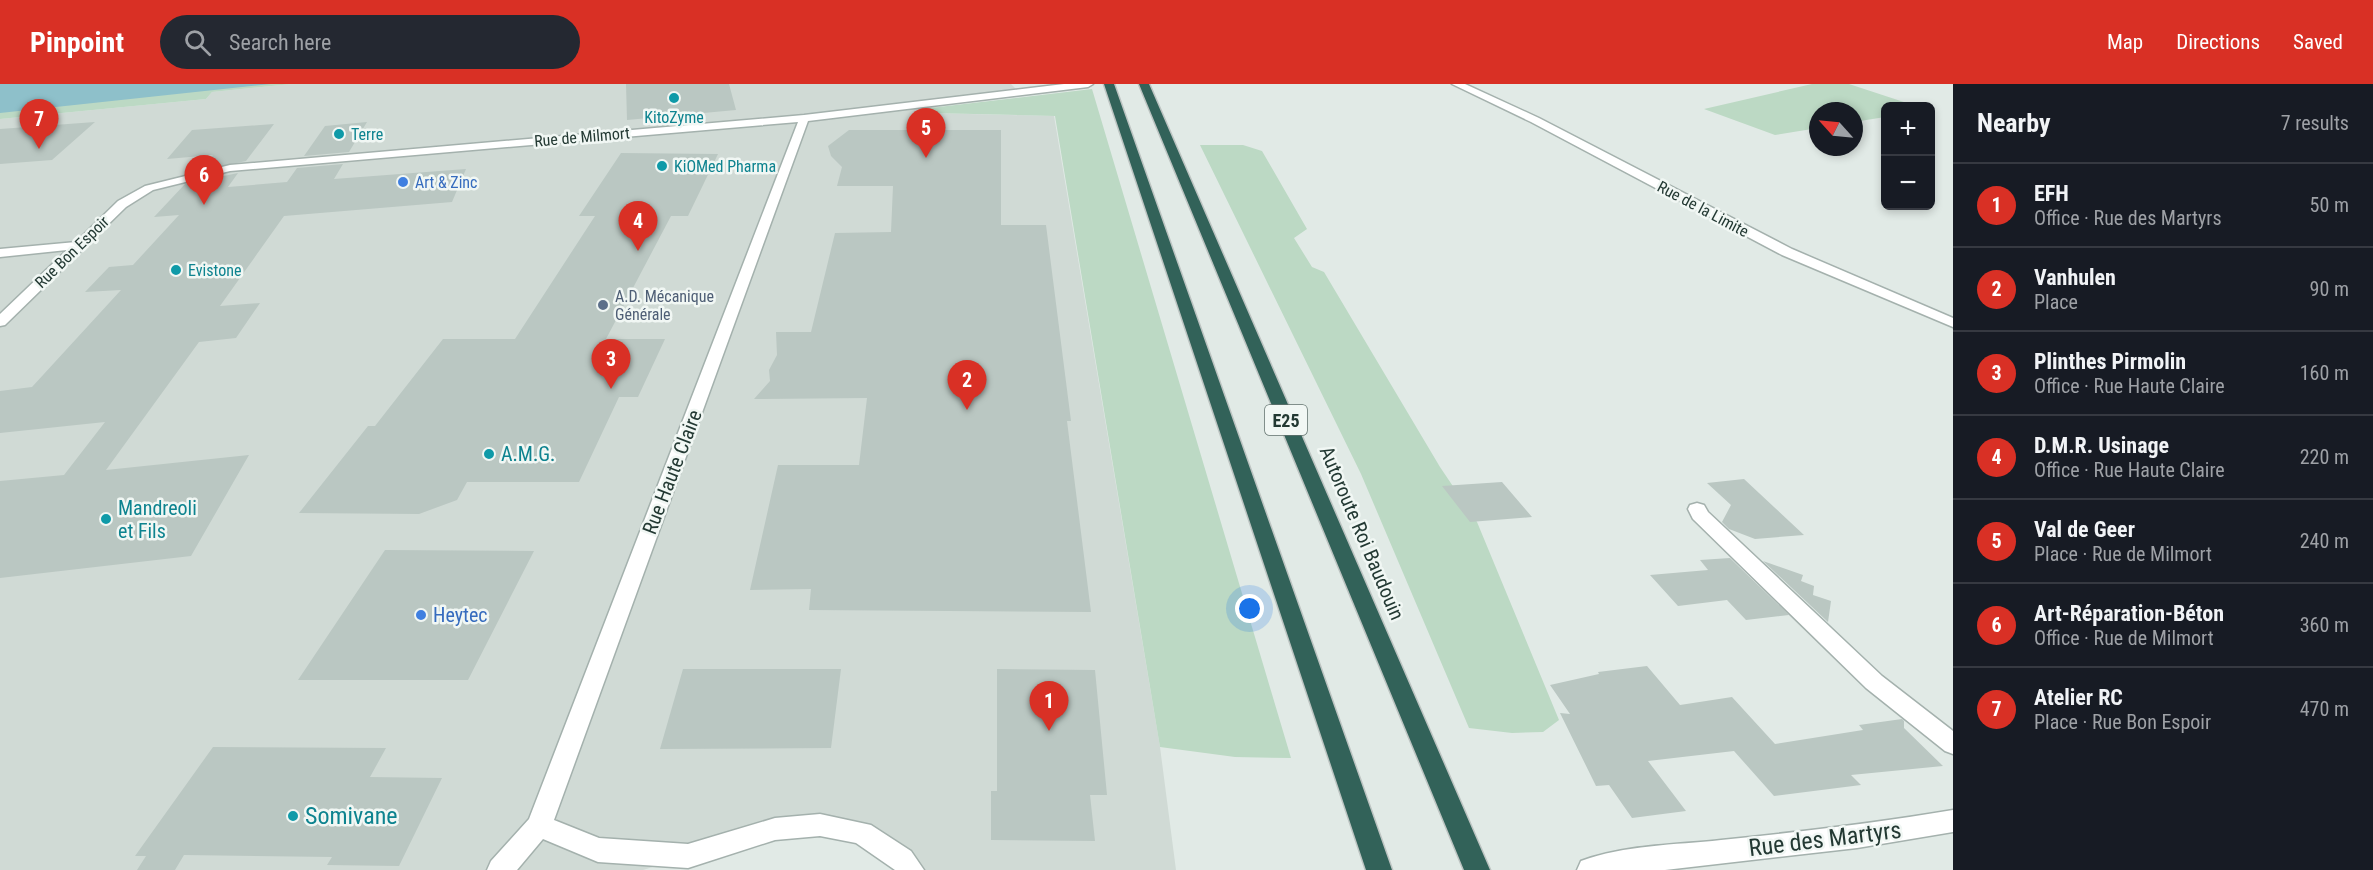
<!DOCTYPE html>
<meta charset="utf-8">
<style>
:root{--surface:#171b24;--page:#242831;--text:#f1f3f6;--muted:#9ea1a6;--line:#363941;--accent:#d93025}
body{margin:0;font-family:"Roboto Condensed",sans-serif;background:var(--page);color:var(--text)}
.controls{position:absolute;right:18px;top:18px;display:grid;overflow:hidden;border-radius:9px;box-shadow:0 3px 9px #0003}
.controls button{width:54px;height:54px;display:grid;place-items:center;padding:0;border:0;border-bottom:2px solid var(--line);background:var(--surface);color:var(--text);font:30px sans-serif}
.compass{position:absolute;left:1809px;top:18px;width:54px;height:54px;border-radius:50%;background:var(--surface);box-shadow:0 3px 9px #0003;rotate:297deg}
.you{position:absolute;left:1250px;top:525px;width:21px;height:21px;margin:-15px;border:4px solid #fff;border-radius:50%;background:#1a73e8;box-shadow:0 0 0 9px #1a73e833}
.badge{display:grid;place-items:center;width:39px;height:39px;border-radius:50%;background:var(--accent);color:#fff;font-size:20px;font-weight:700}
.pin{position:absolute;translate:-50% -50px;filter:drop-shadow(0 2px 3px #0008)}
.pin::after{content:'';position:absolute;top:32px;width:21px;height:18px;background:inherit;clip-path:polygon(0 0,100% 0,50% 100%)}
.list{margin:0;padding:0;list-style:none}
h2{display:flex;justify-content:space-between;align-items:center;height:78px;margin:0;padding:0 24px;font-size:26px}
h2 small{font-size:20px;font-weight:400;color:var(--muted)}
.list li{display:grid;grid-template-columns:39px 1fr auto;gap:18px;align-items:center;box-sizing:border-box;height:84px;padding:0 24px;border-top:2px solid var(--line)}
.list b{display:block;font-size:22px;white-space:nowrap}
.list p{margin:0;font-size:20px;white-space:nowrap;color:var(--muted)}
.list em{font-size:20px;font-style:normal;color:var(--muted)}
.icon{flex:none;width:33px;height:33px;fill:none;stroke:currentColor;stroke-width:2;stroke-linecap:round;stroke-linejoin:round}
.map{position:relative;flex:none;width:1953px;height:786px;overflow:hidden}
header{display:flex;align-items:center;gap:36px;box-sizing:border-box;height:84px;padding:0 30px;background:var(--accent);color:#fff}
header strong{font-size:28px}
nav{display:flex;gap:33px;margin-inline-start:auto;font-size:21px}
.search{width:420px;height:54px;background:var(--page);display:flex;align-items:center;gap:15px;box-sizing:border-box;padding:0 21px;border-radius:33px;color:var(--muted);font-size:22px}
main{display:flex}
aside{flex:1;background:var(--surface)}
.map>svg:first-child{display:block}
</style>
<header>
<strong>Pinpoint</strong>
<div class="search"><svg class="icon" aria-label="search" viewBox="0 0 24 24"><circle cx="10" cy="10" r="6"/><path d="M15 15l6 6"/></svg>Search here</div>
<nav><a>Map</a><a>Directions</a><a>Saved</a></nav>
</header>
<main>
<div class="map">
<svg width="1953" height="786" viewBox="0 0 1953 786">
<rect width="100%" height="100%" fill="#e1eae6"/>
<!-- built -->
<path fill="#d0dad5" d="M 292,0 L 1011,0 L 1018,7 L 929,19 L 930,29 L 1054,32 L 1160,663 L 1176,786 L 911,786 L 862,749 L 775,745 L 643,786 L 0,786 L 0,35 L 206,15 L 212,8 Z"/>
<!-- green -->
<path fill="#bcd9c4" d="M 0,0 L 292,0 L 212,8 L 206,15 L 0,35 Z
M 1812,0 L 1849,0 L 1916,22 L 1886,22 L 1885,33 L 1854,38 L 1854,27 L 1818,27 L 1818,44 L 1775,51 L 1704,25 Z
M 1092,5 L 1291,674 L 1235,673 L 1160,663 L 1055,32 L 930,29 L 930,24 Z
M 1200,61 L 1243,61 L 1262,67 L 1307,145 L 1294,154 L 1312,183 L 1324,188 L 1440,383 L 1477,438 L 1559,636 L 1543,648 L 1512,649 L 1469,644 L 1361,390 Z"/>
<!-- water -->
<path fill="#8ec0ca" d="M 0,0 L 271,0 L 0,29 Z"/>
<!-- building -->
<path fill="#bac7c2" d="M 626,0 L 729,0 L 736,26 L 627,36 Z
M 95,38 L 52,76 L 0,80 L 0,45 Z
M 367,38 L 349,68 L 304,72 L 325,42 Z
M 274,40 L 246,77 L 198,87 L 213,71 L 167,75 L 192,46 Z
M 849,46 L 1001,46 L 1001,141 L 1046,141 L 1071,337 L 1067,337 L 1091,528 L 809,526 L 811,505 L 750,506 L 778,381 L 859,381 L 867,314 L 754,315 L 770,297 L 769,286 L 777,271 L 776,248 L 811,248 L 835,149 L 891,148 L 893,102 L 837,102 L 842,83 L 831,72 L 828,62 Z
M 621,69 L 718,70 L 688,132 L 671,132 L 606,255 L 665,255 L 638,313 L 619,313 L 579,398 L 467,398 L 457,416 L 419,430 L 299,429 L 368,342 L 375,342 L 443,255 L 515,255 L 595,132 L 579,132 Z
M 343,80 L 334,95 L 466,85 L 452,118 L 284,132 L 220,222 L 260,219 L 236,254 L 199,258 L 106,386 L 249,371 L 191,472 L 0,494 L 0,397 L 64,391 L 105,338 L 0,349 L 0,307 L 32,303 L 121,206 L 85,208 L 109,183 L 133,181 L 179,131 L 154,133 L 185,100 L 238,89 L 228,103 L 287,98 L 297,84 Z
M 1744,395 L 1804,451 L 1755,455 L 1729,445 L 1722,438 L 1731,421 L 1707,399 Z
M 1502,398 L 1532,433 L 1470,438 L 1442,402 Z
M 385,466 L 534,467 L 468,596 L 298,596 Z
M 1730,474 L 1789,531 L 1746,536 L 1727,516 L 1678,522 L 1650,491 L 1708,486 L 1700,476 Z
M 1763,477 L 1803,491 L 1801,497 L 1814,502 L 1813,511 L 1831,517 L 1828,538 Z
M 1647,582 L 1680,621 L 1732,613 L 1775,660 L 1863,646 L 1859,641 L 1902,635 L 1904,637 L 1904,644 L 1943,682 L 1851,691 L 1861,701 L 1774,712 L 1734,667 L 1648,677 L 1686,727 L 1632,734 L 1609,701 L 1596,702 L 1560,629 L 1570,630 L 1550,601 L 1599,590 L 1598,588 Z
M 683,585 L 841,585 L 831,664 L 660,665 Z
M 997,585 L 1095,586 L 1107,711 L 1090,711 L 1095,757 L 991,756 L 991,707 L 997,707 Z
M 213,663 L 386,664 L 370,693 L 442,694 L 399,782 L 327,781 L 332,773 L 184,771 L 175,786 L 137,786 L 146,772 L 135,772 Z"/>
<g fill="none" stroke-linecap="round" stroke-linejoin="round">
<defs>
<path id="minor" d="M 1064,0 L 1093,0 L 1088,3 L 808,37 L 554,736 L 599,754 L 688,760 L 775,734 L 820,730 L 871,741 L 911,767 L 924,786 L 895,786 L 856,759 L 820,752 L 775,756 L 688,784 L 598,778 L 543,755 L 517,786 L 487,786 L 491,777 L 529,735 L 798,38 L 230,87 L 153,106 L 126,123 L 5,241 L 0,242 L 0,230 L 67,166 L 0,173 L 0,165 L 76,158 L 118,117 L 145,102 L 230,81 L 804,31 Z
M 1452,0 L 1465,0 L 1539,34 L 1792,165 L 1953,234 L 1953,243 L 1782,171 L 1531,38 Z
M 1697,419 L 1704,421 L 1708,428 L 1882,592 L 1953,647 L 1953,670 L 1945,667 L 1866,604 L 1693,435 L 1688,425 L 1690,421 Z
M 1953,726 L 1953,748 L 1857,764 L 1665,786 L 1577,786 L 1581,777 C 1624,761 1675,761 1721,756 C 1799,748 1876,739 1953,726 Z"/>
<path id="highway" d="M 1104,0 L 1114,0 L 1392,786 L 1366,786 Z
M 1139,0 L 1149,0 L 1490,786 L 1464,786 Z"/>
</defs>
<!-- minor casing -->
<use href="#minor" stroke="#a4b1ad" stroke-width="3"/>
<!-- highway casing -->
<use href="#highway" stroke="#bdc4c2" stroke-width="3"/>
<!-- minor -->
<use href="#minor" fill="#fff" fill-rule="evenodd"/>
<!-- highway -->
<use href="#highway" fill="#326259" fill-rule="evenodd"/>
</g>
<!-- markers -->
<g fill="#0f9aa8" stroke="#f1f7f4" stroke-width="2">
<circle cx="674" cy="14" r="6"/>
<circle cx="339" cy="50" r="6"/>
<circle cx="662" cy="82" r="6"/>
<circle cx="176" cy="186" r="6"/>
<circle cx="489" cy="370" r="6"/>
<circle cx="106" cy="435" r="6"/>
<circle cx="293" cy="732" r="6"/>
</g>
<g fill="#3f7fe0" stroke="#f1f7f4" stroke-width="2">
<circle cx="403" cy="98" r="6"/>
<circle cx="421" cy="531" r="6"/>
</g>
<circle fill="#5c6f8a" stroke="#f1f7f4" stroke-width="2" cx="603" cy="221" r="6"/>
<g text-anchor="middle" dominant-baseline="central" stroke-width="5" stroke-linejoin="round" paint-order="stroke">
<!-- far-culture labels -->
<g font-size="16" fill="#0d838f" stroke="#f1f7f4" text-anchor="start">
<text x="674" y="33" text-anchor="middle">KitoZyme</text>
<text x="351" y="50">Terre</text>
<text x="674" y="82">KiOMed Pharma</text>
<text x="188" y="186">Evistone</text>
</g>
<!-- far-street labels -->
<g font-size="16" fill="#233933" stroke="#f1f7f4">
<text transform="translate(582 53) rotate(-5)">Rue de Milmort</text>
<text transform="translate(1703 125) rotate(28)">Rue de la Limite</text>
<text transform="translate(72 168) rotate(-44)">Rue Bon Espoir</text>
</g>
<!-- far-shop labels -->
<g font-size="16" fill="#366cbe" stroke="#f1f7f4" text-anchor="start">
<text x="415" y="98">Art &amp; Zinc</text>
</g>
<!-- far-service labels -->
<g font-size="16" fill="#4e5e75" stroke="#f1f7f4" text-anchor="start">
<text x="615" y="212">A.D. Mécanique<tspan x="615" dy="18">Générale</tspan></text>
</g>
<!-- shield labels -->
<rect fill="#f1f7f4" stroke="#61726d" stroke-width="1.5" x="1265" y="321" width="42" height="30" rx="4.5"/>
<g font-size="18" font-weight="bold" fill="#233933">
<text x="1286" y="336">E25</text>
</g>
<!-- culture labels -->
<g font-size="20" fill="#0d838f" stroke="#f1f7f4" text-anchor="start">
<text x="501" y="370">A.M.G.</text>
<text x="118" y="424">Mandreoli<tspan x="118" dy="23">et Fils</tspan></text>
</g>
<!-- street labels -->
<g font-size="20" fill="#233933" stroke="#f1f7f4">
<text transform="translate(672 388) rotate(-69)">Rue Haute Claire</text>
<text transform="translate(1362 449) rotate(67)">Autoroute Roi Baudouin</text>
</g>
<!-- shop labels -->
<g font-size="20" fill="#366cbe" stroke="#f1f7f4" text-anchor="start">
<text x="433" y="531">Heytec</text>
</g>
<!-- near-culture labels -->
<g font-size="24" fill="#0d838f" stroke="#f1f7f4" text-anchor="start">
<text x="305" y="732">Somivane</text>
</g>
<!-- near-street labels -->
<g font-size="24" fill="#233933" stroke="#f1f7f4">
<text transform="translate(1825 755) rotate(-7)">Rue des Martyrs</text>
</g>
</g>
</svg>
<div class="controls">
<button>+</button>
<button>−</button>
</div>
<svg class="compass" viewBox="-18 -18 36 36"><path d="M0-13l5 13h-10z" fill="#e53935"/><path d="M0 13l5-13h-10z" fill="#9ea1a6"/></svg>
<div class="you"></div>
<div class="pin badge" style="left:1049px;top:647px">1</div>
<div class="pin badge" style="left:967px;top:326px">2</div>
<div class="pin badge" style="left:611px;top:305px">3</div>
<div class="pin badge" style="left:638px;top:167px">4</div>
<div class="pin badge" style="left:926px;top:74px">5</div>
<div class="pin badge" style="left:204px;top:121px">6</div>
<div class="pin badge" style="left:39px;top:65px">7</div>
</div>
<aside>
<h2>Nearby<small>7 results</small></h2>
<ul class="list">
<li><span class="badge">1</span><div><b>EFH</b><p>Office · Rue des Martyrs</p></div><em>50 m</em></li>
<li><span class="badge">2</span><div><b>Vanhulen</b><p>Place</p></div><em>90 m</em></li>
<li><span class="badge">3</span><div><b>Plinthes Pirmolin</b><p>Office · Rue Haute Claire</p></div><em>160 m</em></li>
<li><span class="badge">4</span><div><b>D.M.R. Usinage</b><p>Office · Rue Haute Claire</p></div><em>220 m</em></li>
<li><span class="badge">5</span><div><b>Val de Geer</b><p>Place · Rue de Milmort</p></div><em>240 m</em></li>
<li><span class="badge">6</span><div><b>Art-Réparation-Béton</b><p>Office · Rue de Milmort</p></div><em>360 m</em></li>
<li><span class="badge">7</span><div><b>Atelier RC</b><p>Place · Rue Bon Espoir</p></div><em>470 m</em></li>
</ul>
</aside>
</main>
